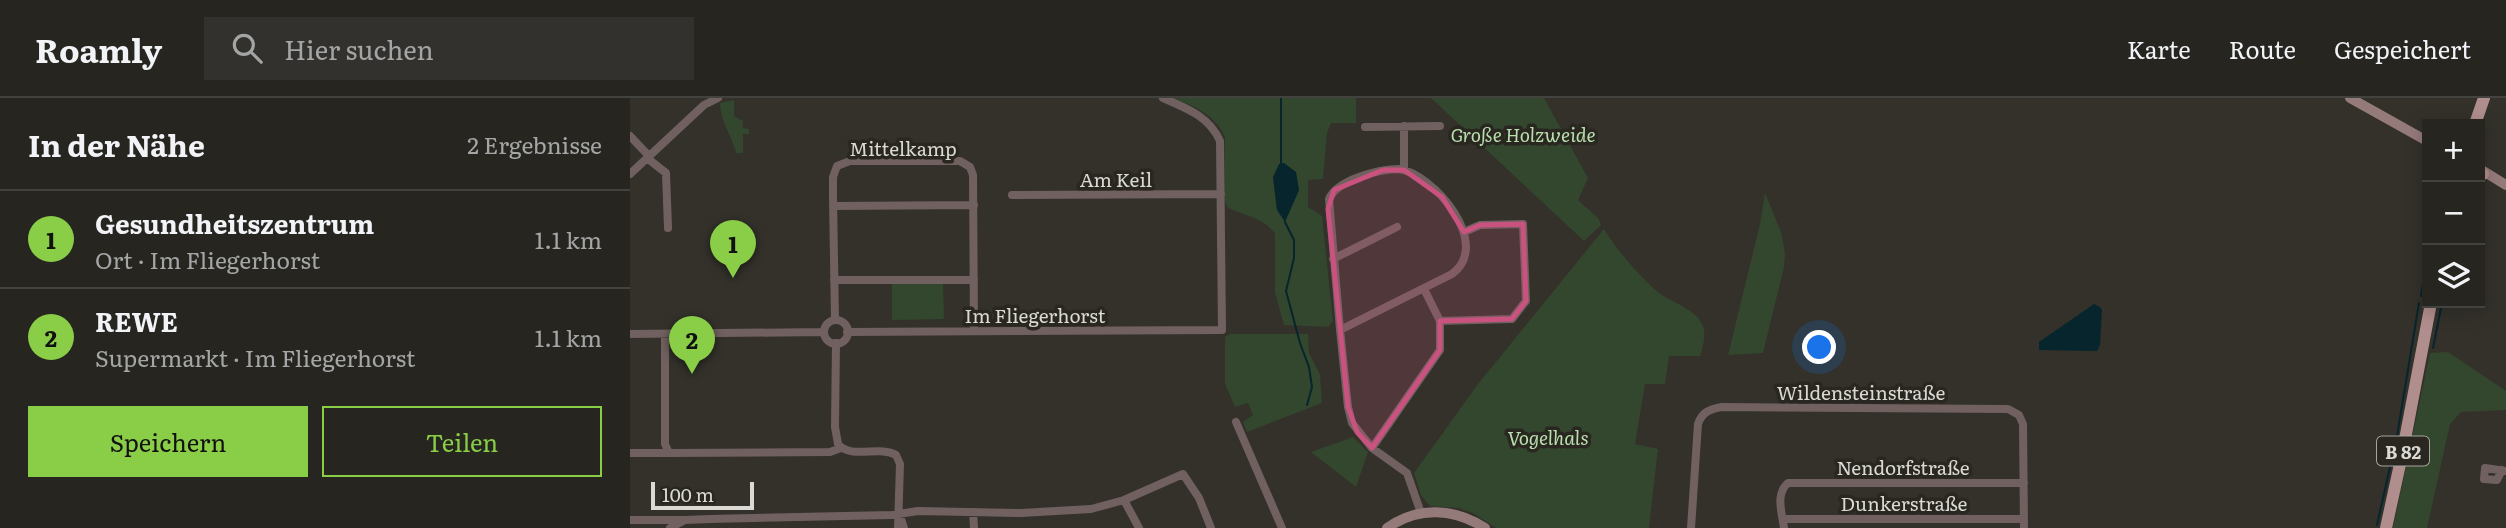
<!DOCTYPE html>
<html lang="de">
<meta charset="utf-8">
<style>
:root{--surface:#262520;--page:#32312d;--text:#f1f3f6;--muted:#a4a5a5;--line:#42423e;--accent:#8ace48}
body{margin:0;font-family:Literata,serif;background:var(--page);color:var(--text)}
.controls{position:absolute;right:21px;top:21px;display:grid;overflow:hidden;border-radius:0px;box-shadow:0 4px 18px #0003}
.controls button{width:63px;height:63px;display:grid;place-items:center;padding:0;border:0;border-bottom:2px solid var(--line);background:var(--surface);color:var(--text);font:35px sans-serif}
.scale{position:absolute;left:21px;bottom:18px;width:103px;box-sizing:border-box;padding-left:7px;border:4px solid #dad9d4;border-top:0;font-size:19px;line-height:24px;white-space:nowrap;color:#dad9d4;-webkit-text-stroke:5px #292720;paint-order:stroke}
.you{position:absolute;left:1190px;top:250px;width:24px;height:24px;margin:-18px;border:5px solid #fff;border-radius:50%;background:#1a73e8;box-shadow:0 0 0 10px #1a73e833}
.badge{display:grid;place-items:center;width:46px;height:46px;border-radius:50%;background:var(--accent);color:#111;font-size:23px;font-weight:700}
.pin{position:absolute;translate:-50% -58px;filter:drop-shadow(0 2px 4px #0008)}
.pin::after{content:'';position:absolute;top:37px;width:24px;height:21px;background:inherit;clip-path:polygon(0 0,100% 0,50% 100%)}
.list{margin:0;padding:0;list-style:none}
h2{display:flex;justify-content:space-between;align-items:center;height:91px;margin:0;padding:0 28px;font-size:30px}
h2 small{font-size:23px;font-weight:400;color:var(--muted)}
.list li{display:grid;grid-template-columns:46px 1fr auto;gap:21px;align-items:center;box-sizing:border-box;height:98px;padding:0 28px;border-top:2px solid var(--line)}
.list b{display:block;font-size:26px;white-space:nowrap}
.list p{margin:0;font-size:23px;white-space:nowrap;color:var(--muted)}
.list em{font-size:23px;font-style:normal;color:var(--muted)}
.actions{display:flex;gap:14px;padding:21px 28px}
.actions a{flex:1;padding:16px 0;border:2px solid var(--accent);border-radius:0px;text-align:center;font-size:24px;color:var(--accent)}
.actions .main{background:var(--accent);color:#111}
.icon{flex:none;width:38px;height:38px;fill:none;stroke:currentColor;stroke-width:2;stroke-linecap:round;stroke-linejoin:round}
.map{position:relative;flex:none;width:1876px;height:430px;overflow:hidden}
header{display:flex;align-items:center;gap:42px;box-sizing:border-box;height:98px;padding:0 35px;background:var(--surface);border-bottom:2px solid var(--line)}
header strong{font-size:33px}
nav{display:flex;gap:38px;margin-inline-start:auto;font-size:24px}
.search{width:490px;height:63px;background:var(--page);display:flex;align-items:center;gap:18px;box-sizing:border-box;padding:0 24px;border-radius:0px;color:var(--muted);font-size:26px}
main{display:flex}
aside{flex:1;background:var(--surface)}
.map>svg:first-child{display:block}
</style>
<header>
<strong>Roamly</strong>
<div class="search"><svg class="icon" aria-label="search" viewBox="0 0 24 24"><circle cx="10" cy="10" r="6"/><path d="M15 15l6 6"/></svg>Hier suchen</div>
<nav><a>Karte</a><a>Route</a><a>Gespeichert</a></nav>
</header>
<main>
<aside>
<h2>In der Nähe<small>2 Ergebnisse</small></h2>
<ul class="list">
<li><span class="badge">1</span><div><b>Gesundheitszentrum</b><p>Ort · Im Fliegerhorst</p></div><em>1.1 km</em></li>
<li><span class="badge">2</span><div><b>REWE</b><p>Supermarkt · Im Fliegerhorst</p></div><em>1.1 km</em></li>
</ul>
<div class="actions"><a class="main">Speichern</a><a>Teilen</a></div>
</aside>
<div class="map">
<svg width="1876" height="430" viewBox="0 0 1876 430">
<rect width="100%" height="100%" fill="#33312a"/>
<!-- green -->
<path fill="#33462e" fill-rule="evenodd" d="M 544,0 L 726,0 L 726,25 L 701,25 L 697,35 L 693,81 L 678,82 L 678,109 L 692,118 L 703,223 L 698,229 L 654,227 L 645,195 L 645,136 C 634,119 613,118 597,109 L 594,101 L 595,39 L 589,28 L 580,19 L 567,10 ZM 643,79 L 669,92 L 655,123 L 647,112 Z
M 801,0 L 914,0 L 958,80 L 948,102 L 968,120 L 971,127 L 954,143 Z
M 104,2 L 104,18 L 113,23 L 113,30 L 119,31 L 119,36 L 113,36 L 113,55 L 106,55 C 102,38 90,23 90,5 Z
M 1135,95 L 1151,134 L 1155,155 L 1154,169 L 1133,255 L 1098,257 L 1130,126 Z
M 974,131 C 985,150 1015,185 1032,197 C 1044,205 1066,212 1072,226 C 1077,234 1073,250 1070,258 L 1039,258 L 1035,286 L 1015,286 L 1005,346 L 1028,351 L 1019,430 L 866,430 L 843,415 L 829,410 L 800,408 L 791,397 L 784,375 L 848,286 Z
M 262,185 L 313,185 L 314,221 L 262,222 Z
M 600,236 L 678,236 L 679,255 L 690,277 L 692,305 L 617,334 L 613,324 L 623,317 L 618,305 L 605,309 L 595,286 L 595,239 Z
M 1818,254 L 1876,293 L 1876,312 L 1831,314 L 1820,326 L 1797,430 L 1763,430 L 1800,255 Z
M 723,339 L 738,354 L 726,389 L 681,354 Z"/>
<!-- water -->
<path fill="#06252d" d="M 654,65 L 666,74 L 669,92 L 655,124 L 647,112 L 643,79 L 649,66 Z
M 1464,206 L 1470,209 L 1472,212 L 1470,247 L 1467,253 L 1409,252 L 1409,244 Z"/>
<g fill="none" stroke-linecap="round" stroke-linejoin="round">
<!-- stream -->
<path stroke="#06252d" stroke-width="2" d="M 651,66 L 651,0
M 655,124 L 664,142 L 664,160 L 656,193 L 670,245 L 679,269 L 682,289 L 677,307
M 1791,198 L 1797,161
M 1803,250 L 1812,205
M 1747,427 L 1767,338 L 1789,205"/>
<!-- street -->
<path stroke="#716060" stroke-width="8" d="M 774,28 L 774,72
M 735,29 L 810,28
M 0,38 L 19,58
M 17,60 L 36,75 L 38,130
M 769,71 C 804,76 863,146 822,176 L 710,232 L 699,101 C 707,82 749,71 769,71 Z
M 0,76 L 74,7 L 88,0
M 382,97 L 591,96
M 203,108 L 344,107
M 703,161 L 767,129
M 204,182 L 344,182
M 205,222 L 203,99 L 203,79 L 207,68 L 220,63 L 330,63 L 340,69 L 343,77 L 344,233
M194 234a12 12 0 1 1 24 0a12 12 0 1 1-24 0Z
M 810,223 L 882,221 L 896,203 L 893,126 L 850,127 L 834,134
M 710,232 L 718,309 L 722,325 L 742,350 L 777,375 L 791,415
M 217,234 L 592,232 L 590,43 C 579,18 556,10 533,0
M 0,236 L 194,234
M 35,236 L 35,346 L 39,355 L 200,354 L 211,350
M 206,245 L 205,329 L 208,346 C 221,362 249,347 266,357 L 270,366 L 268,430
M 606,324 L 652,430
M 742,350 L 810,252 L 810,223 L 794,191
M 0,355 L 39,355
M 1872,372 L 1867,382 L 1854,381 L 1855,370 L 1876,373
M 494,402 L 509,430
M 343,414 L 344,430
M 269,415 L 274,430
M 1153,421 L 1394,421
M 0,422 L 53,422
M 40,430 L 55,422 L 80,421 L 262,417 L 288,413 L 391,415 L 461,411 L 494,402 L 553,376 L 569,400 L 581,430
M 1061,430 L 1068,326 C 1072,314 1080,311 1092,309 L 1378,311 L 1389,317 L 1393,326 L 1394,430
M 1154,430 C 1152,415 1145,396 1158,385 L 1394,385"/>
<!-- secondary -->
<path stroke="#957a7a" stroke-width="10" d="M 1720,0 L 1797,43
M 1850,71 L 1876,87
M 757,430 C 788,408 824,410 855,430"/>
<!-- primary -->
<path stroke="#b08e8d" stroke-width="12" d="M 1845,26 L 1854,0
M 1850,77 L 1853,76
M 1756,430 L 1772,357 L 1801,205"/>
</g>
<!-- marked area -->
<path fill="#c9527f" fill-opacity="0.2" stroke="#c9527f" stroke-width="5" stroke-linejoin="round" d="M 753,72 L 774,72 L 812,99 L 834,134 L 850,127 L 893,126 L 896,203 L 882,221 L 810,223 L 810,252 L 742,350 L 727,334 L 718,309 L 698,111 L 704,92 Z"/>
<g text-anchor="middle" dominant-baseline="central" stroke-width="7" stroke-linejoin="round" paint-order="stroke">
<!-- shield labels -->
<rect fill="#292720" stroke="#a5a49e" stroke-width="2" x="1747" y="338.5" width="52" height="29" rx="5"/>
<g font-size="18" font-weight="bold" fill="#dad9d4">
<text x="1773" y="353">B 82</text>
</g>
<!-- park labels -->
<g font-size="19" font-style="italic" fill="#b9dfae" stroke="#292720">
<text x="893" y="36">Große Holzweide</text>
<text x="918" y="339">Vogelhals</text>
</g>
<!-- street labels -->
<g font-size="19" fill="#dad9d4" stroke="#292720">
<text x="273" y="50">Mittelkamp</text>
<text x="486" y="81">Am Keil</text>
<text x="405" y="217">Im Fliegerhorst</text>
<text x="1231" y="294">Wildensteinstraße</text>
<text x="1273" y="369">Nendorfstraße</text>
<text x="1274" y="405">Dunkerstraße</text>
</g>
</g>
</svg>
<div class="controls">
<button>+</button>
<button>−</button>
<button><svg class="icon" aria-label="layers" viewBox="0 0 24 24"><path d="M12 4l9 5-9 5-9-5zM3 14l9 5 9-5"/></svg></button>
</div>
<div class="scale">100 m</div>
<div class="you"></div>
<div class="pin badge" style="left:103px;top:180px">1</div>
<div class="pin badge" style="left:62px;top:276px">2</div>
</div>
</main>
